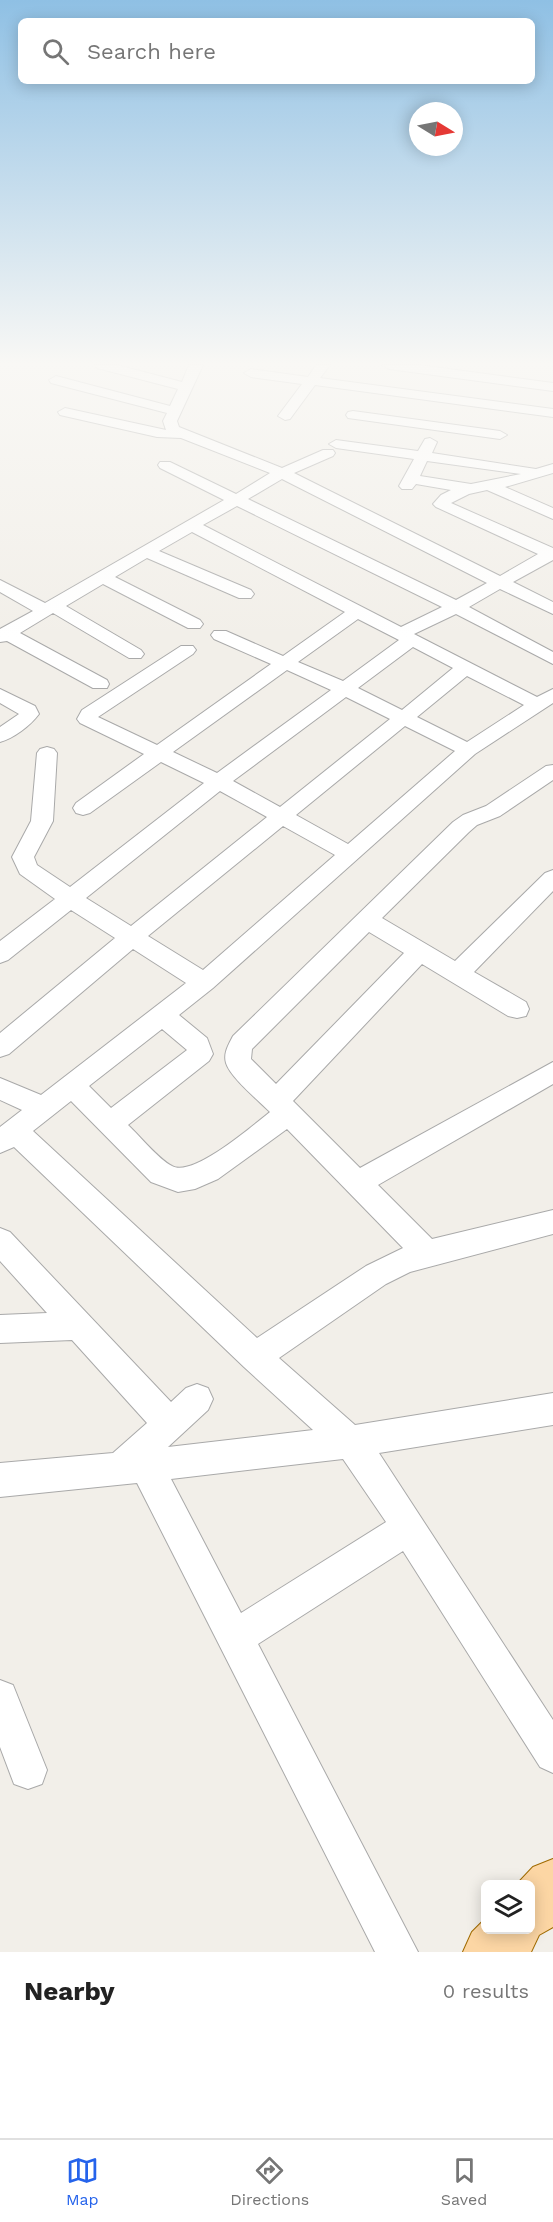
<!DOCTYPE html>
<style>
:root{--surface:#fff;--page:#f6f6f6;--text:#222;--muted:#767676;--line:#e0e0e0;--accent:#2563eb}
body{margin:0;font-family:"Work Sans",sans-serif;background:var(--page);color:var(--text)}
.controls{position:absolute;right:18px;bottom:18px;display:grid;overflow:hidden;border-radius:9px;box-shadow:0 3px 15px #0003}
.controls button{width:54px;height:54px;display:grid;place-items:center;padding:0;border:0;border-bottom:2px solid var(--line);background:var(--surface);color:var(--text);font:30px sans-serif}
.compass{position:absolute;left:409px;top:102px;width:54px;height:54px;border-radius:50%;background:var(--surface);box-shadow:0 3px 15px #0003;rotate:100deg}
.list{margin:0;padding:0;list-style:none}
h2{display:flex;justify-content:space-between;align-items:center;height:78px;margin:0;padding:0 24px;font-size:26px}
h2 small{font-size:20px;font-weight:400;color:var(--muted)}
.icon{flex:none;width:33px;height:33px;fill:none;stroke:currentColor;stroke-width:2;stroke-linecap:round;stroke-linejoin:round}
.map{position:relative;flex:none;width:553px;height:1952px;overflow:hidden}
.search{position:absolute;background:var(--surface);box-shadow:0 3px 15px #0003;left:18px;right:18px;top:18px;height:66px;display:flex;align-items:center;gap:15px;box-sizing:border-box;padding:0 21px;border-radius:9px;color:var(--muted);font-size:22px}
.sheet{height:186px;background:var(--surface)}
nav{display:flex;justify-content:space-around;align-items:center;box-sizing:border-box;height:84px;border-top:2px solid var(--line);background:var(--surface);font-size:16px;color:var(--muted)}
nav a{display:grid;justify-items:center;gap:3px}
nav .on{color:var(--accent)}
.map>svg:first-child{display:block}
</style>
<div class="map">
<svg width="553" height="1952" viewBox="0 0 553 1952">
<rect width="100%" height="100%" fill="#f2efe9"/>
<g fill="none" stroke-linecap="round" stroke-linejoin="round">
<defs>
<path id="minor" d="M 95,365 L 117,365 L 182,382 L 189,365 L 203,365 L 177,421 L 179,427 L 282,468 L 323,450 L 333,450 L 335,453 L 333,456 L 294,473 L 500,576 L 538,554 L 436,507 L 433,504 L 441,495 L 451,490 L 416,484 L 412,489 L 402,489 L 399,486 L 414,459 L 336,448 L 329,444 L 336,440 L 418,451 L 425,439 L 430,438 L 437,442 L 432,453 L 536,469 L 553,464 L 553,473 L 505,487 L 553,508 L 553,519 L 487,490 L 469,494 L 451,503 L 553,548 L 553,560 L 513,582 L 553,602 L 553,614 L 500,589 L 469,607 L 553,652 L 553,664 L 456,614 L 414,634 L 537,697 L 553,689 L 553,703 L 475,754 L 213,988 L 179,1015 L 207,1038 L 213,1054 L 209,1061 L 128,1125 C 140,1136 158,1159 172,1166 C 193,1178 253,1125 270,1112 C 259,1101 230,1077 226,1063 C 223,1053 229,1044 233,1036 L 453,822 L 463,815 L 486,806 L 546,766 L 553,765 L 553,780 L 500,816 L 477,825 L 469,832 L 382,918 L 455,961 L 545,873 L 553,870 L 553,891 L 474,972 L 526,1002 L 529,1009 L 526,1016 L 517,1018 L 508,1016 L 422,964 L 293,1101 L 360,1168 L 553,1062 L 553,1084 L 378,1185 L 432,1239 L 553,1210 L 553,1234 L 410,1272 L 386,1284 L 279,1358 L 355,1425 L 553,1393 L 553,1425 L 379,1453 L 553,1720 L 553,1773 L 540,1767 L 403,1551 L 258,1644 L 418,1952 L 375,1952 L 137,1483 L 0,1497 L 0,1463 L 113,1453 L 147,1423 L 72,1340 L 0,1343 L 0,1315 L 47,1313 L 0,1261 L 0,1228 L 10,1232 L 171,1402 L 186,1388 L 197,1384 L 208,1388 L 213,1399 L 208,1410 L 168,1447 L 313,1430 L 244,1367 L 14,1147 L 0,1153 L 0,1127 L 22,1110 L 0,1100 L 0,1078 L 41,1095 L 186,983 L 133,949 L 9,1054 L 0,1057 L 0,1033 L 115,938 L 71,910 L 8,960 L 0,963 L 0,941 L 55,899 L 20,874 L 12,857 L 31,821 L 37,753 L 40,749 L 47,747 L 54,749 L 57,753 L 53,821 L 34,857 L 37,865 L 70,887 L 204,783 L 161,762 L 90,813 L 83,815 L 76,813 L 73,808 L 76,803 L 144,754 L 80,723 L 77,719 L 82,710 L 181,646 L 193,646 L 196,650 L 193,654 L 98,717 L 157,745 L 271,664 L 214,639 L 211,635 L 214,631 L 226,631 L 283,656 L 345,612 L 192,532 L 159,551 L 251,590 L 254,594 L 251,598 L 239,598 L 147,558 L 115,577 L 200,620 L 203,624 L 200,628 L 188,628 L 103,584 L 66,606 L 141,650 L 144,654 L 141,658 L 129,658 L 53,613 L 20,633 L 107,680 L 109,684 L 107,688 L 93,688 L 7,641 L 0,642 L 0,629 L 33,611 L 0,592 L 0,580 L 45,603 L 224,500 L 160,468 L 158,465 L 160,462 L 170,462 L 236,494 L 270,473 L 181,438 L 157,437 L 60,415 L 58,412 L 65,408 L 166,430 L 163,421 L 167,413 L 51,383 L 49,380 L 56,376 L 170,406 L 178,389 L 97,368 ZM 427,461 L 521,474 L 471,484 L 420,476 ZM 282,479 L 487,583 L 456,600 L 248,499 ZM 237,506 L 442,607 L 401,627 L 203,525 ZM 358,619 L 399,640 L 343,681 L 298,662 ZM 413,647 L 453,668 L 402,710 L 358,688 ZM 287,670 L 331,690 L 217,773 L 173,752 ZM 467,676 L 524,705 L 467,742 L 417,717 ZM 346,697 L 390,719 L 280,807 L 233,781 ZM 405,726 L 455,751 L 348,844 L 296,815 ZM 220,791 L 267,817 L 131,926 L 86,898 ZM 283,826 L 335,855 L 203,970 L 148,936 ZM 369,932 L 404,953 L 276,1084 L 251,1059 L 252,1049 ZM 162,1029 L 187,1050 L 111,1108 L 89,1086 ZM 71,1101 L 151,1182 L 178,1192 L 195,1189 L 218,1179 L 287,1129 L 403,1248 L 366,1266 L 257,1338 L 33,1131 ZM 343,1459 L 386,1522 L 241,1613 L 171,1479 Z
M 316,365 L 330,365 L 320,378 L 553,409 L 553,417 L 315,385 L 290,419 L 285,420 L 278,416 L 302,384 L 251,377 L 244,373 L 251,369 L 308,377 Z
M 382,365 L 419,365 L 553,383 L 553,391 L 389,369 Z
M 353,411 L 500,431 L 507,435 L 500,439 L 348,418 L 346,415 L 348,412 Z
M 0,689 L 35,706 L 39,714 C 30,726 14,738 0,742 L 0,727 L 19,714 L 0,703 Z
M 0,1680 L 13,1685 L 47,1770 L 42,1784 L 28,1789 L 14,1784 L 0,1747 Z"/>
<path id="primary" d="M 553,1859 L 553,1927 L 539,1935 L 531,1952 L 463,1952 L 472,1932 L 486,1918 L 486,1930 L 530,1930 L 530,1884 L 517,1884 L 533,1867 Z"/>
</defs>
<!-- minor casing -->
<use href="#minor" stroke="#a9a9a9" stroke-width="2"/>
<!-- primary casing -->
<use href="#primary" stroke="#a06b00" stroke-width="2"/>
<!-- minor -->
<use href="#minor" fill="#fff" fill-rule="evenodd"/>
<!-- primary -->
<use href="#primary" fill="#fcd6a4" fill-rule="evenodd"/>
</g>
<!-- sky -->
<linearGradient id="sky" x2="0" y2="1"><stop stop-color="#8fc0e4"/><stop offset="0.57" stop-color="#f9f8f5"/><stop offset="1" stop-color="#f9f8f5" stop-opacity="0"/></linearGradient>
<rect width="553" height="638" fill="url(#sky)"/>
</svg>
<div class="controls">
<button><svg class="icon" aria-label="layers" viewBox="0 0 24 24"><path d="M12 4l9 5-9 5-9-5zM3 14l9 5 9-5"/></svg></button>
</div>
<svg class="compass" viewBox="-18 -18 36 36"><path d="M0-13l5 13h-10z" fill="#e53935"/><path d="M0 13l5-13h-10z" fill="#767676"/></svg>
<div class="search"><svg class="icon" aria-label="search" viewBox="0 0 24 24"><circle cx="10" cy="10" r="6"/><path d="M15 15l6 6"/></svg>Search here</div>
</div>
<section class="sheet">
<h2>Nearby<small>0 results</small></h2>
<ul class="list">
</ul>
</section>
<nav>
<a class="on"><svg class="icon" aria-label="map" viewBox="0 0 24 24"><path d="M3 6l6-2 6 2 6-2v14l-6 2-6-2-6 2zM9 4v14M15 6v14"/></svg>Map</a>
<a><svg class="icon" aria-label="directions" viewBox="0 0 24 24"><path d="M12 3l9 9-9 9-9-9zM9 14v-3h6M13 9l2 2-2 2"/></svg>Directions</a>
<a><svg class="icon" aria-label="saved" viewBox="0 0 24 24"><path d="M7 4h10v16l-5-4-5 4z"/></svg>Saved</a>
</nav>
